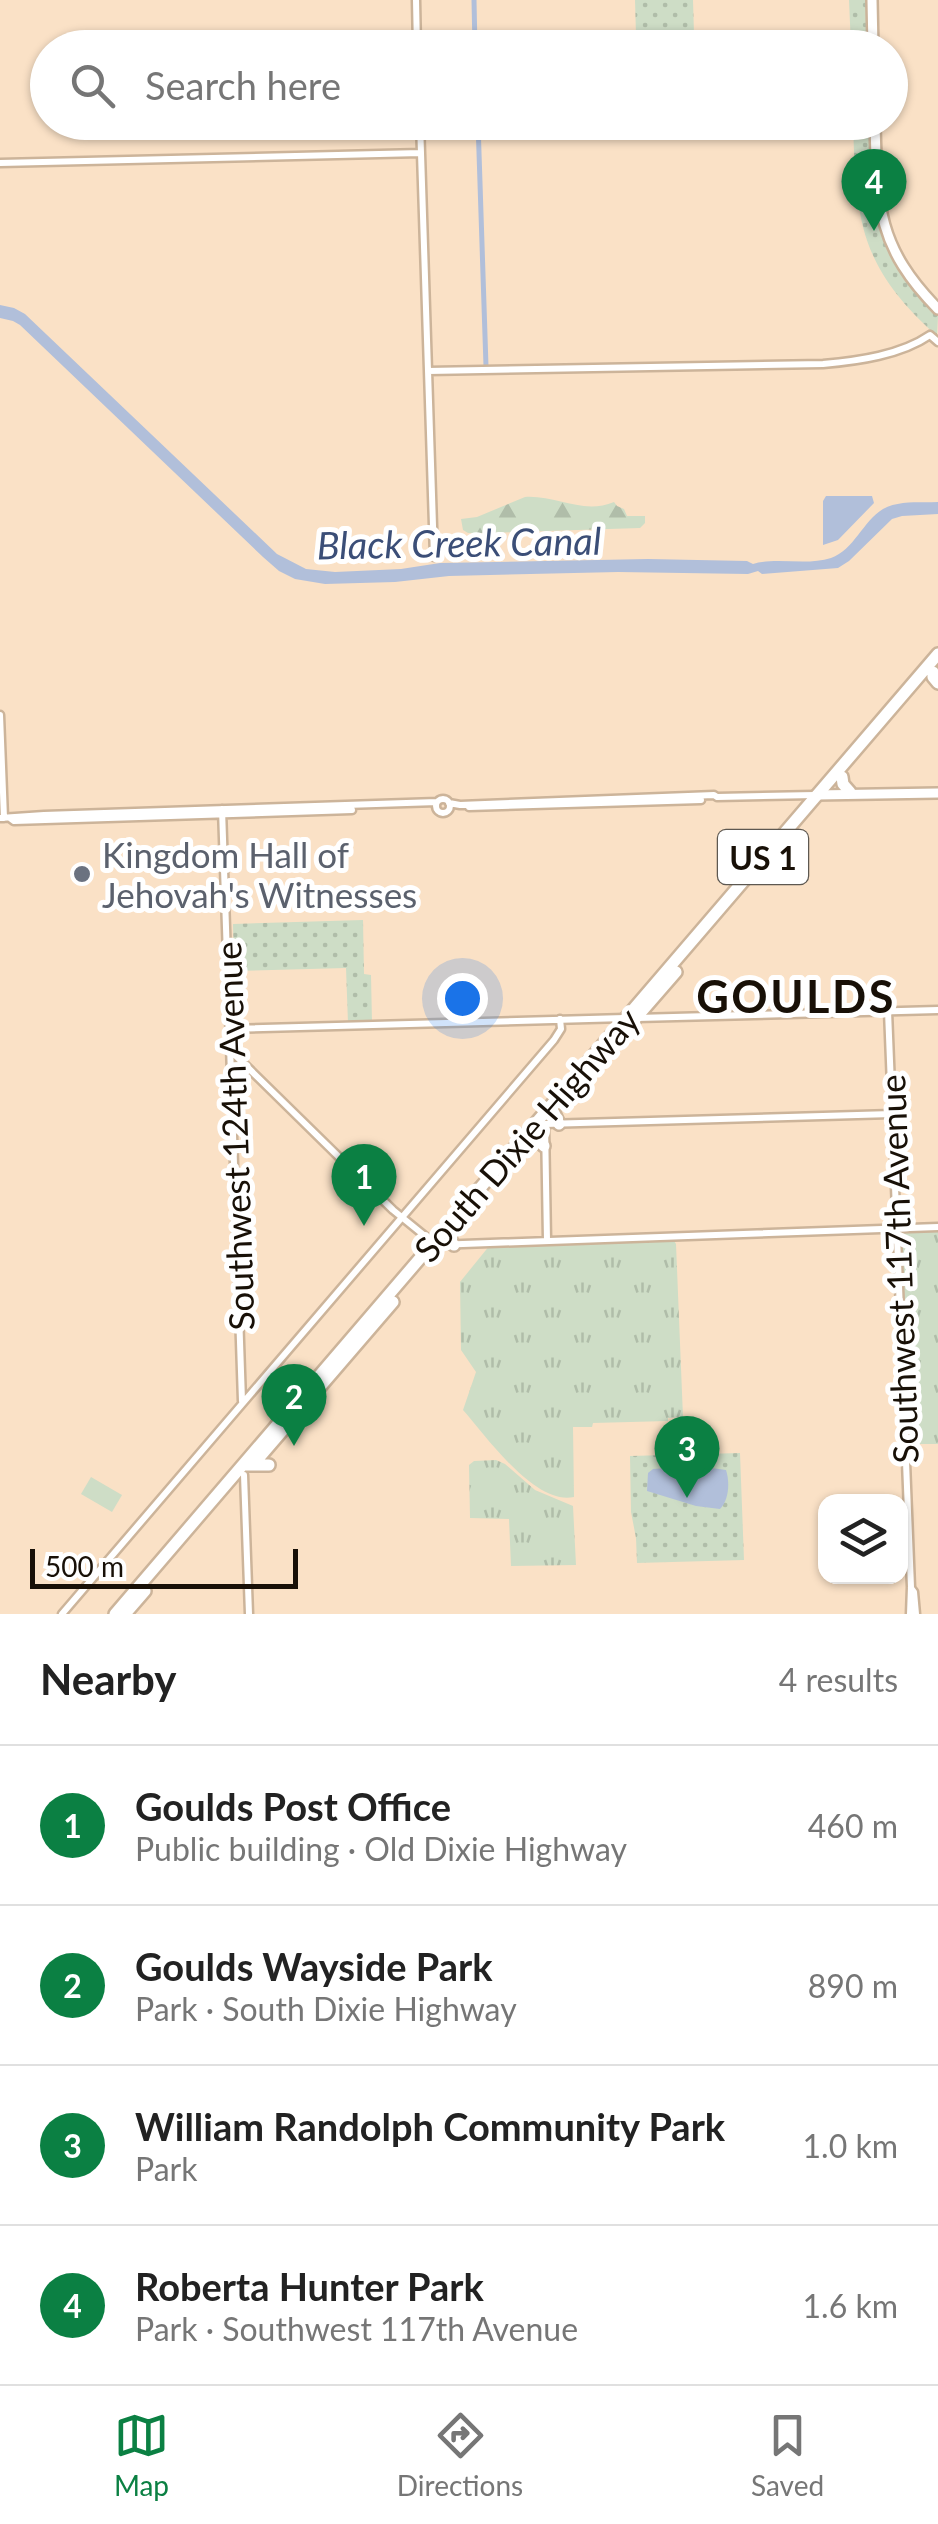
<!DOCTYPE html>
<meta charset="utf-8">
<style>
:root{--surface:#fff;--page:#f6f6f6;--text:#222;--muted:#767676;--line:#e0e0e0;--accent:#0b8043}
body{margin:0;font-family:Lato,sans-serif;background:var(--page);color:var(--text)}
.controls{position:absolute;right:30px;bottom:30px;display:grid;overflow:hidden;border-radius:20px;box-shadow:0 2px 8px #0004}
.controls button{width:90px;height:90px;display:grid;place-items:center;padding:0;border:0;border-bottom:2px solid var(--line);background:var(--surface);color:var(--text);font:50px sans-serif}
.scale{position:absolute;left:30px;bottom:25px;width:268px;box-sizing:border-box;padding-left:10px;border:5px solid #181007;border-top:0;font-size:28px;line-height:35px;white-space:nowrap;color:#181007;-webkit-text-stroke:8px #fff;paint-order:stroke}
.you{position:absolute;left:462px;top:998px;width:35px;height:35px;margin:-25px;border:8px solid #fff;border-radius:50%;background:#1a73e8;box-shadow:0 0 0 15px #1a73e833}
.badge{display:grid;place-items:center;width:65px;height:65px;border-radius:50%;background:var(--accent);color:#fff;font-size:32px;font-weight:700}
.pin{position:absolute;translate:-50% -82px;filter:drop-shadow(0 2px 5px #0008)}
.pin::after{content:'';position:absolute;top:52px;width:35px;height:30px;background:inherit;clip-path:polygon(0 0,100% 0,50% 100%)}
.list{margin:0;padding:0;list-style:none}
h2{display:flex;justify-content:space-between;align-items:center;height:130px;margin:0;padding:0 40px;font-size:42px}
h2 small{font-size:32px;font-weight:400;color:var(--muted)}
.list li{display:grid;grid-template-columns:65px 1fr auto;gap:30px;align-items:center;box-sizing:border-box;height:160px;padding:0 40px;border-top:2px solid var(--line)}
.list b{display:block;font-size:38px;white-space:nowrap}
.list p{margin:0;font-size:32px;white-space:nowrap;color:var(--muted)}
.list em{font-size:32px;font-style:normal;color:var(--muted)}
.icon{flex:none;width:55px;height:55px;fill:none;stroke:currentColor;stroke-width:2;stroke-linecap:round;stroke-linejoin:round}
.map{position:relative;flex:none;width:938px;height:1614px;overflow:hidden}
.search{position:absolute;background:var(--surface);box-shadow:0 2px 8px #0004;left:30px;right:30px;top:30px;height:110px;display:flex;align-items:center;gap:25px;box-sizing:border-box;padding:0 35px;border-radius:55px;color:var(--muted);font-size:38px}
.sheet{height:770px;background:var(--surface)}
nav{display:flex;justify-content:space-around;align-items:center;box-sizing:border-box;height:140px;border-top:2px solid var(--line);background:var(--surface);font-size:28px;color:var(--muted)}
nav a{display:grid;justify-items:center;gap:5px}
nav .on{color:var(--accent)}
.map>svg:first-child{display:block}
</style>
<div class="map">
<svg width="938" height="1614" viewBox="0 0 938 1614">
<defs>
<pattern id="grass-tufts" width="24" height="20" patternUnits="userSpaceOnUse" patternTransform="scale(2.5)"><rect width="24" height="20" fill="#ceddc6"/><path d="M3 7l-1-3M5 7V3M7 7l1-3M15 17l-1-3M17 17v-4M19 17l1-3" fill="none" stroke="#b0bda9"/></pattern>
<pattern id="forest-firs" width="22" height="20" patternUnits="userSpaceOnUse" patternTransform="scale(2.5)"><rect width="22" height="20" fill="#ceddc6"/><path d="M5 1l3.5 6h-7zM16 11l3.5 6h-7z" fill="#b0bda9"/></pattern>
<pattern id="park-dots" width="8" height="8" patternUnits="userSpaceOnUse" patternTransform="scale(2.5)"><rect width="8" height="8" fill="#ceddc6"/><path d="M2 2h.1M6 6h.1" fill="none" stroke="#b0bda9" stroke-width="1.8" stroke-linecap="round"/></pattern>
</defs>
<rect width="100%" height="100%" fill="#fae1c6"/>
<!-- grass -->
<path fill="url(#grass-tufts)" d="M 938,1229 L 938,1444 L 912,1444 L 908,1442 L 899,1236 L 908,1231 Z
M 673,1239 L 676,1244 L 683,1417 L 668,1418 L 668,1421 L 593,1423 L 592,1427 L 573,1427 L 574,1497 C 535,1506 486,1436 463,1410 L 476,1372 L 461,1350 L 460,1282 L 490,1245 Z
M 496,1460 L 505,1464 L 535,1490 L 573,1506 L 576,1565 L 511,1566 L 509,1519 L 470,1518 L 469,1465 L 474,1461 Z"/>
<!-- forest -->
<path fill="url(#forest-firs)" d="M 525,497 C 556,495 583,515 614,502 L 617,506 L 624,509 L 627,516 L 645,516 L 645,523 L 640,528 L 483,533 L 468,533 L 463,530 L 461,519 L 477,517 Z"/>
<!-- park -->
<path fill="url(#park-dots)" d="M 635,0 L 693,0 L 694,34 L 636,35 Z
M 849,0 L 869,0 L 871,47 L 851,47 Z
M 853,123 L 873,123 L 883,227 L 938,316 L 937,336 C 860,267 856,222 853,123 Z
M 363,920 L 364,974 L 371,975 L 372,1022 L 348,1023 L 346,968 L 234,971 L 233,924 Z
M 740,1453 L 744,1560 L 637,1563 L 636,1538 L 631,1512 L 630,1456 Z"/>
<!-- pitch -->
<path fill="#ceddc6" d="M 91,1477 L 122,1495 L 112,1512 L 81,1494 Z"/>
<!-- water -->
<path fill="#b1bfda" d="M 0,305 L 14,308 L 25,314 L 277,554 L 306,569 L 335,572 L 401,569 L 440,563 L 648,559 L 747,561 L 753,564 C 776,557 807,566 831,558 C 854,550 863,521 883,509 C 899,500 921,503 938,502 L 938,514 L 902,516 L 892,519 L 849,561 L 838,568 L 762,574 L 758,571 L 748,574 L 618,572 L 449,576 L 395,582 L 325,584 L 295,579 L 279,571 L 263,557 L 20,325 L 13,321 L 0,318 Z
M 826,496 L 872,496 L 874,503 L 838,540 L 823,545 L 823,501 Z
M 697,1466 L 726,1470 C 730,1482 729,1500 720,1509 L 696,1506 L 647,1491 L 648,1473 L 653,1469 Z"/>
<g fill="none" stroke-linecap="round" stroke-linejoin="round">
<!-- canal -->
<path stroke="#b1bfda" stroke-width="5" d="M 474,0 L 475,48
M 478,122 L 486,366"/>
<defs>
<path id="minor" d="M 416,0 L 417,48
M 420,122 L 434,557
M 0,163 L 421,153
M 428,371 L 823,364 C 858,361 901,355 930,335 L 938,342
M 0,715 L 4,818
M436 806a7 7 0 1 1 14 0a7 7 0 1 1-14 0Z
M 449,803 L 460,805 L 714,795 L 717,797 L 815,795
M 469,807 L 701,800
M 222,809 L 242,1401
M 0,818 L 44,815 L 437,802
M 10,818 L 14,821 L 352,810
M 888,1011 L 911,1587 L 910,1614
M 637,1018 L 938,1010
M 231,1029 L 625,1018
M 232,1052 L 393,1210 L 436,1245 L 938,1227
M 547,1240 L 545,1124 L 892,1114
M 244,1475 L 249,1614
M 911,1588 L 914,1592 L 916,1614
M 62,1614 L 554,1040 L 561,1029 L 560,1019"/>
<path id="major" d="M 872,0 L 873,48
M 875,122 C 877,205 877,247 938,309
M 816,795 L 938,793"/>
<path id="highway" d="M 933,672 L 933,677 L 938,683
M 842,777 L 843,784 L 850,792
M 760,873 L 768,872 L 774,876
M 629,1026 L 676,972
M 554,1113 L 559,1124
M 531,1140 L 538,1140 L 544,1146
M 450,1235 L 451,1242 L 454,1245
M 258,1459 L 393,1302
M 243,1465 L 269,1465
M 115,1614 L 938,654
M 125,1614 L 145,1591"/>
</defs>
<!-- minor casing -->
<use href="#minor" stroke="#ccb49a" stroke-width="11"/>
<!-- major casing -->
<use href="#major" stroke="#ccb49a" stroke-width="14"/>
<!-- highway casing -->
<use href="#highway" stroke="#ccb49a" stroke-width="16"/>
<!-- minor -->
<use href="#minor" stroke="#fff" stroke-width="6"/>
<!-- major -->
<use href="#major" stroke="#fff" stroke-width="9"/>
<!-- highway -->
<use href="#highway" stroke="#fff" stroke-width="11"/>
</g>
<!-- markers -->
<circle fill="#6b7280" stroke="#fff" stroke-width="4" cx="82" cy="874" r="10"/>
<g text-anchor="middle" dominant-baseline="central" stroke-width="10" stroke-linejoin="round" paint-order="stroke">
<!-- shield labels -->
<rect fill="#fff" stroke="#5d5851" stroke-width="2.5" x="718" y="830" width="90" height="54" rx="8"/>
<g font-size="32" font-weight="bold" fill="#181007">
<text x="763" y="857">US 1</text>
</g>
<!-- worship labels -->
<g font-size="35" fill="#5b616d" stroke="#fff" text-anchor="start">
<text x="102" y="854">Kingdom Hall of<tspan x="102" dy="40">Jehovah's Witnesses</tspan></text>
</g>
<!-- street labels -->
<g font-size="35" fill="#181007" stroke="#fff">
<text transform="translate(526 1134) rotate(-49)">South Dixie Highway</text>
<text transform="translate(234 1136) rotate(-92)">Southwest 124th Avenue</text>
<text transform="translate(898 1269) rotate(-92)">Southwest 117th Avenue</text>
</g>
<!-- water labels -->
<g font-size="38" font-style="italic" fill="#3b4e77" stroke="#fff">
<text transform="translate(459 542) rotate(-1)">Black Creek Canal</text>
</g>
<!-- district labels -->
<g font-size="45" font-weight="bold" letter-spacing="2.5" fill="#181007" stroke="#fff">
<text x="796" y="996">GOULDS</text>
</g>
</g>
</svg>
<div class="controls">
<button><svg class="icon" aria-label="layers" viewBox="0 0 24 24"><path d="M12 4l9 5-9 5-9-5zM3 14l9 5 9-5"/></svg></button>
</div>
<div class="scale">500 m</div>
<div class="you"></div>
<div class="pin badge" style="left:364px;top:1226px">1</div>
<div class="pin badge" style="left:294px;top:1446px">2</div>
<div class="pin badge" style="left:687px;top:1498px">3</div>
<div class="pin badge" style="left:874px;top:231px">4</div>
<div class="search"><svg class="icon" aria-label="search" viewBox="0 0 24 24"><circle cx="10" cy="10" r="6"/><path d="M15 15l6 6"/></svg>Search here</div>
</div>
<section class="sheet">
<h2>Nearby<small>4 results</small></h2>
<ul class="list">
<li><span class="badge">1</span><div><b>Goulds Post Office</b><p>Public building · Old Dixie Highway</p></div><em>460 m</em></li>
<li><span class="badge">2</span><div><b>Goulds Wayside Park</b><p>Park · South Dixie Highway</p></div><em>890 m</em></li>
<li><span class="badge">3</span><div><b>William Randolph Community Park</b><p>Park</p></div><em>1.0 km</em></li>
<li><span class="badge">4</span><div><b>Roberta Hunter Park</b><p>Park · Southwest 117th Avenue</p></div><em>1.6 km</em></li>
</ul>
</section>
<nav>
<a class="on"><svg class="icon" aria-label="map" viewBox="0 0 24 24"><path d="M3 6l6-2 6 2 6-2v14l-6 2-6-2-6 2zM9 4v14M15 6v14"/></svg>Map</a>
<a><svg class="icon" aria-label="directions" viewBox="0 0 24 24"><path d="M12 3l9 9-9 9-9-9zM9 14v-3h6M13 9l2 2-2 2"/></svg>Directions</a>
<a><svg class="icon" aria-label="saved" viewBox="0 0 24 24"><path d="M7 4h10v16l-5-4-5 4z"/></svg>Saved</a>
</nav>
